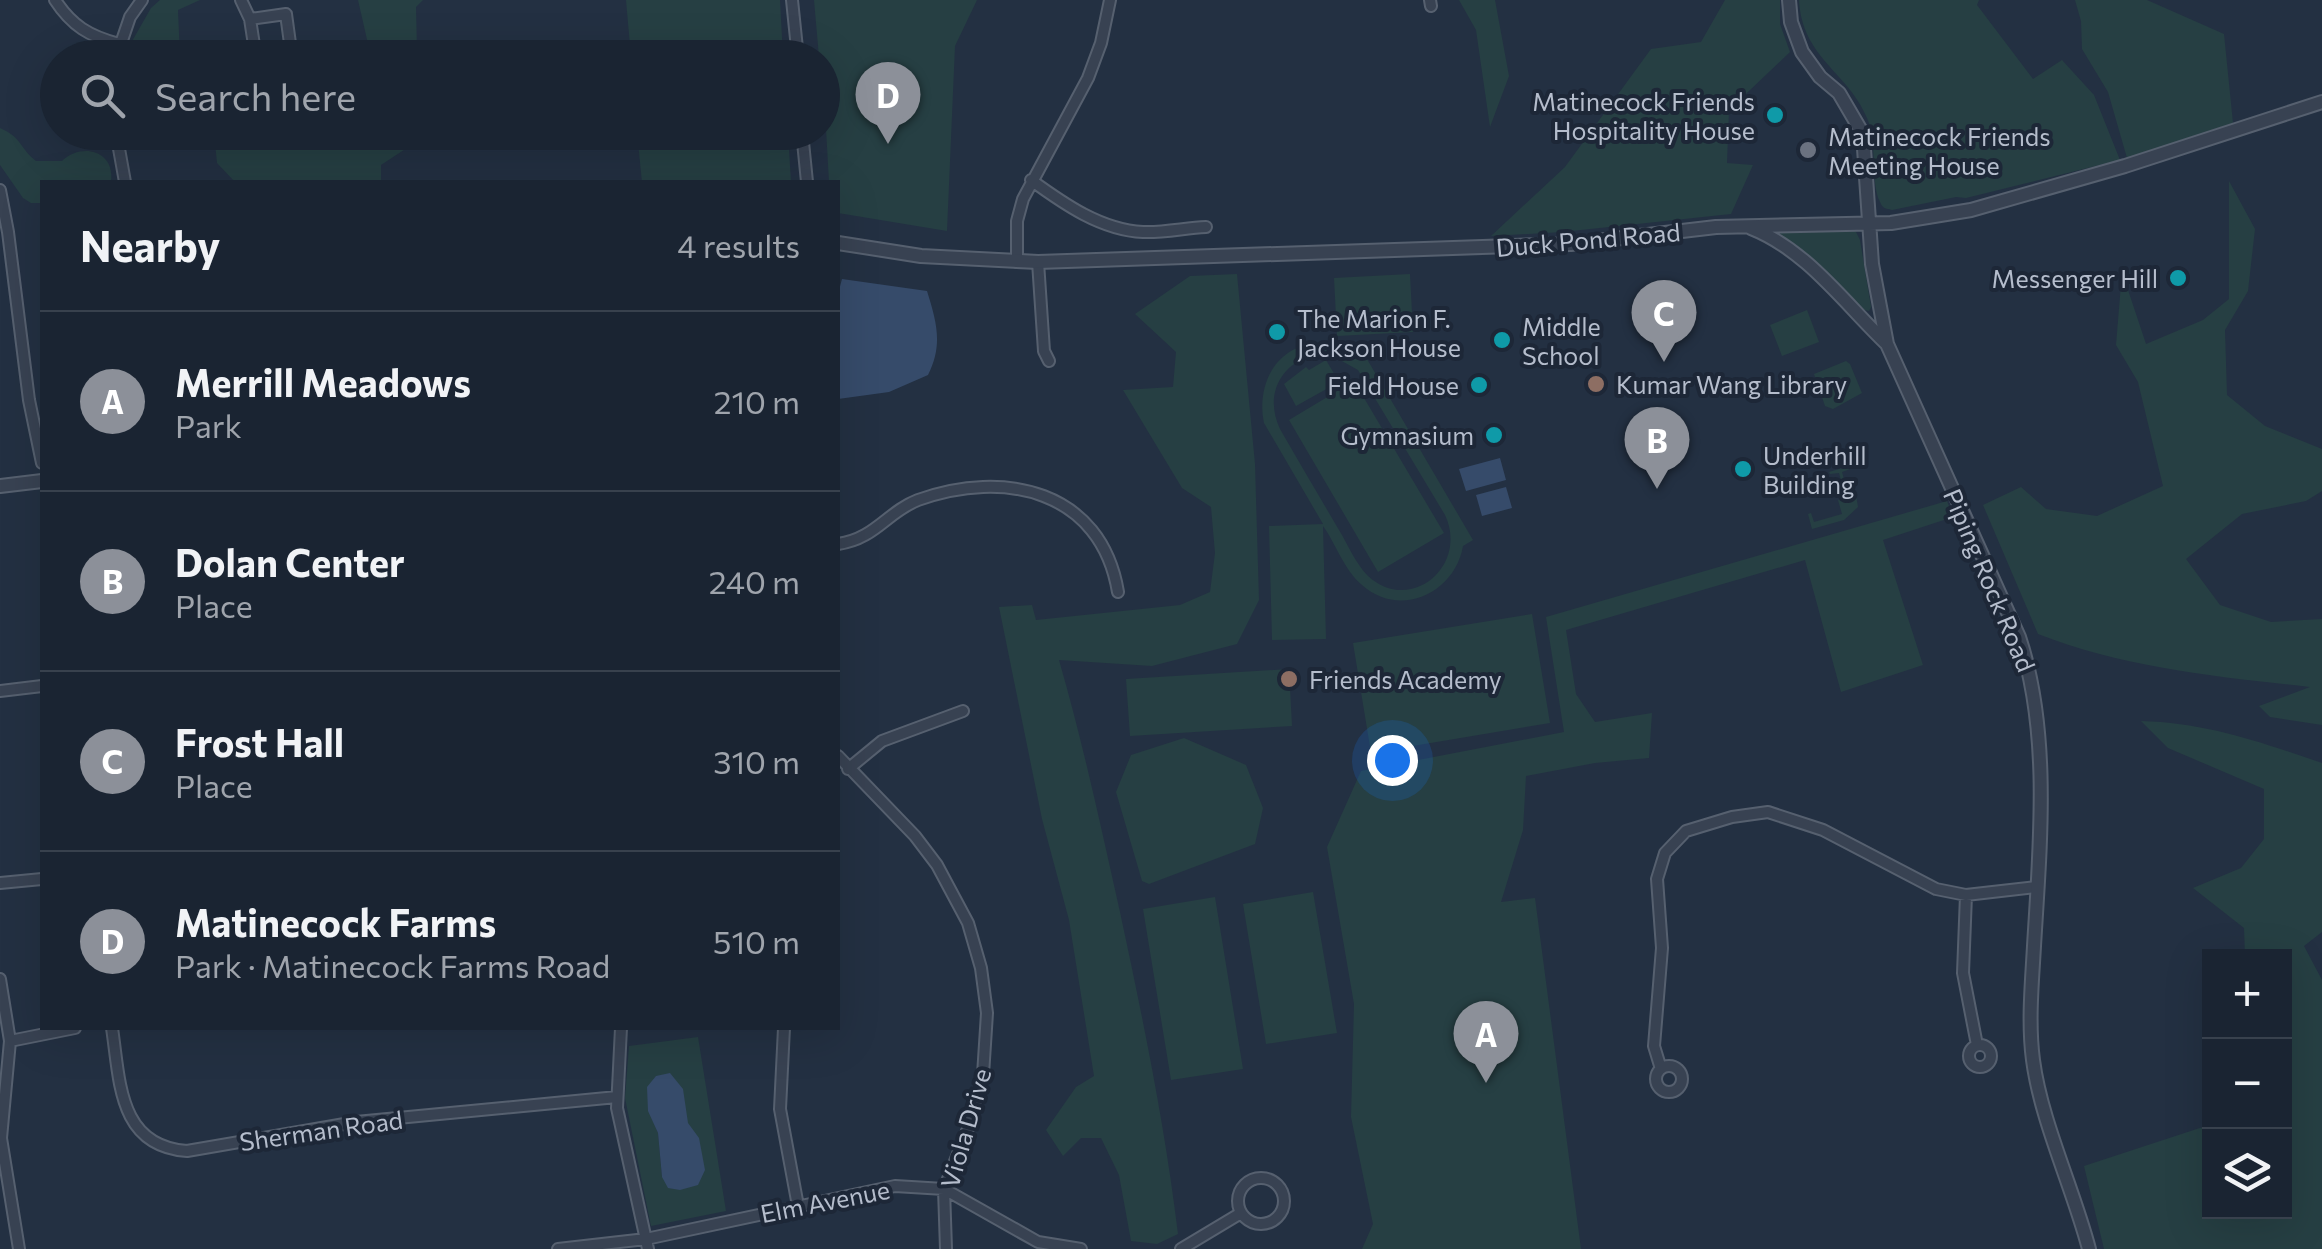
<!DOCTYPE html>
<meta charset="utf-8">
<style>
:root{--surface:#1a2432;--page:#232c3a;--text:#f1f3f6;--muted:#9fa4ac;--line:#38414d;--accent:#8c9099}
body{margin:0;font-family:Commissioner,sans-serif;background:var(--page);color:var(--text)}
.controls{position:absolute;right:30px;bottom:30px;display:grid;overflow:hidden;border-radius:0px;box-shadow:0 10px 40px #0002}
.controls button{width:90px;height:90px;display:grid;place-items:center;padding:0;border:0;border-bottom:2px solid var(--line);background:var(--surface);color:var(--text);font:50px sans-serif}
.you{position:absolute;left:1392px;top:760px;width:35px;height:35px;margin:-25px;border:8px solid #fff;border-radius:50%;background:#1a73e8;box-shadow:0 0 0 15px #1a73e833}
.badge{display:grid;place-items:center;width:65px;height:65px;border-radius:50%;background:var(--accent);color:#fff;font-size:32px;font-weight:700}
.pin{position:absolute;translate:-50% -82px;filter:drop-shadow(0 2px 5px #0008)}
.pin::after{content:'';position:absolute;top:52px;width:35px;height:30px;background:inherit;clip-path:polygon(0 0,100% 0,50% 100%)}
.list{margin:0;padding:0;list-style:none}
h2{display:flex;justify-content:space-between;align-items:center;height:130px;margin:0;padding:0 40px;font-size:42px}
h2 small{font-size:32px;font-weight:400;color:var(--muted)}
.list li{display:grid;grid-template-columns:65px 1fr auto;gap:30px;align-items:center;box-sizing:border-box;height:180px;padding:0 40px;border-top:2px solid var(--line)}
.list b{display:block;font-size:38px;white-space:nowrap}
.list p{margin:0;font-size:32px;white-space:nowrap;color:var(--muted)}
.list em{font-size:32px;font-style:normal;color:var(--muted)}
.icon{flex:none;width:55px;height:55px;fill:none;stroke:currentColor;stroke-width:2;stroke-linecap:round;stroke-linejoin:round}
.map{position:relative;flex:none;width:2322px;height:1249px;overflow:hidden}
.search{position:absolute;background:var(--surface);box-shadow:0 10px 40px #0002;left:40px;top:40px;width:800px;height:110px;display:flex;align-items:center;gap:25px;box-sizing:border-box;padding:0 35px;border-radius:55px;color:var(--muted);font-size:38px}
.panel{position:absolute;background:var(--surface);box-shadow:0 10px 40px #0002;left:40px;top:180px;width:800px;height:850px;border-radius:0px}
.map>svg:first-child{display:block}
</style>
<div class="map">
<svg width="2322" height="1249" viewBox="0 0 2322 1249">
<rect width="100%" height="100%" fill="#233042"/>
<!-- green -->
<path fill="#263f43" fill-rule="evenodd" d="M 160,0 L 200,0 L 178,10 L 180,57 L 123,57 L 151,8 Z
M 358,0 L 423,0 L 416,7 L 417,49 L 422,57 L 371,57 Z
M 626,0 L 780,0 L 783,57 L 631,57 Z
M 814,0 L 977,0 L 955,46 L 947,231 L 838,213 L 838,182 L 829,182 L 822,58 L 819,57 Z
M 1459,0 L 1495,0 L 1509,76 L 1490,127 L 1476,30 Z
M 1725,0 L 1780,0 L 1780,24 L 1790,52 L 1729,110 L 1727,163 L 1753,165 L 1731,214 L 1562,232 L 1491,236 L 1565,167 L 1651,49 L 1701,42 Z
M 1799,0 L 1979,0 L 1977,5 L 2033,79 L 2062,60 L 2094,95 L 2120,160 L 1966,198 L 1956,197 L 1892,210 C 1885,208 1883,209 1880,202 C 1870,182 1878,143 1867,118 C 1848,72 1802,58 1799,0 Z
M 2075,0 L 2147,0 L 2224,34 L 2233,123 L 2127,158 L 2108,92 L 2082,49 L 2081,21 Z
M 0,128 C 23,138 19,148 36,161 L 62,161 C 82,142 115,151 111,181 L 42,182 L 42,203 L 31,203 L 23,198 L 0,165 Z
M 214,133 L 257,133 L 278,147 L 366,140 L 368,133 L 420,133 L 416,142 L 381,165 L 381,182 L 235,182 L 217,163 Z
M 637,133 L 788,133 L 791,182 L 642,182 Z
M 2229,181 L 2255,229 L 2248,291 L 2225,330 L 2227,395 L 2265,426 L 2322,449 L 2322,491 L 2306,501 L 2242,514 L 2186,559 L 2220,605 L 2271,622 L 2322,619 L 2322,725 L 2270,717 L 2259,706 L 2310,687 C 2220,677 2124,668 2038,634 L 1983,505 L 2021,487 L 2046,509 L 2097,516 L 2163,486 L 2138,382 L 2116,345 L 2122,272 L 2146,344 L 2203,320 L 2229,299 Z
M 1849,227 L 1856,232 L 1860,240 L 1871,307 L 1869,311 L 1861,309 L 1778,232 Z
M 1237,274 L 1255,464 L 1259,600 L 1237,644 L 1152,666 L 1059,660 C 1083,743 1101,827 1120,912 C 1143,1019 1165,1126 1178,1234 L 1157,1244 L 1131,1241 L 1119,1175 L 1101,1138 L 1081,1138 L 1063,1156 L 1046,1130 L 1076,1087 L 1094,1076 L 1069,920 L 1042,819 L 999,607 L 1032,605 L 1036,620 L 1180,605 L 1210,592 L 1215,553 L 1211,507 L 1182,488 L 1123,390 L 1173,387 L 1176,352 L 1135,314 L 1190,276 Z
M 1410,274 L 1413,332 L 1337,336 L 1334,278 Z
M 1807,310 L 1819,342 L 1782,356 L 1770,325 Z
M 1357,342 L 1473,540 L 1463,546 C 1455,593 1400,619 1362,585 C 1344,570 1336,544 1323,526 L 1326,639 L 1272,640 L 1269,526 L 1323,524 L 1264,423 C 1256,385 1276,345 1319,343 C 1334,342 1343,349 1357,342 ZM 1311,355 L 1331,355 L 1358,370 L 1445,515 C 1469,566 1410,615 1368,576 C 1356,564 1348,545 1339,530 C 1319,496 1299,462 1280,429 C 1265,397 1278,367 1311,355 Z
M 1326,360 L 1339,382 L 1296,406 L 1284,384 L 1306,367 L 1309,370 Z
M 1846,361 L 1850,364 L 1862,393 L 1833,409 L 1825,406 L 1814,374 Z
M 1354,381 L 1444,533 L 1378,572 L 1289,420 Z
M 1849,466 L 1850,469 L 1842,472 L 1849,497 L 1856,495 L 1858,507 L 1844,520 L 1812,529 L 1808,514 L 1811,513 L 1814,522 L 1842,514 L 1838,500 L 1846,497 L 1839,473 L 1830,474 L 1829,472 Z
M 1947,501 L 1953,517 L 1883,540 L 1923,665 L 1841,692 L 1805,560 L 1566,630 L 1576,694 L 1595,722 L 1652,713 L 1649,758 L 1595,763 L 1526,776 L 1523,830 L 1501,902 L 1535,898 L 1581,1249 L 1362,1249 L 1373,1224 L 1351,1117 L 1354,1004 L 1327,847 L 1361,771 L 1564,732 L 1546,617 Z
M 1532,614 L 1550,723 L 1371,753 L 1353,643 Z
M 1289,669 L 1292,726 L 1130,736 L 1126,679 Z
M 2141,721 C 2208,723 2260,742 2322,763 L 2322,932 L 2304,946 L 2322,980 L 2322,1249 L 2104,1249 L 2084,1166 L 2209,1125 L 2210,1212 L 2284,1212 L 2284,956 L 2245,956 L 2244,928 L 2193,888 L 2241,868 L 2264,839 L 2264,789 L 2168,748 Z
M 1184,738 L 1246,765 L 1263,808 L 1255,844 L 1149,884 L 1142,881 L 1116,792 L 1131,755 Z
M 1313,892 L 1337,1033 L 1266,1044 L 1243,904 Z
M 1215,897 L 1243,1069 L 1171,1080 L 1143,909 Z
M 698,1037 L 726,1211 L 651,1226 L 625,1098 L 629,1046 ZM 649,1111 L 688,1124 L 662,1177 L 658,1133 Z"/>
<!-- water -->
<path fill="#364b6a" d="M 842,279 L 927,291 C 937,323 943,345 928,375 L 889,392 L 838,399 L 838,294 Z
M 1500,458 L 1506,480 L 1466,491 L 1459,469 Z
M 1506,487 L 1512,508 L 1482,516 L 1476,495 Z
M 670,1073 L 683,1089 L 688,1123 L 699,1138 L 705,1170 L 698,1185 L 680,1190 L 668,1188 L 662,1177 L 658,1133 L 648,1111 L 647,1087 L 656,1076 Z"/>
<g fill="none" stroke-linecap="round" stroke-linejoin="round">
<defs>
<path id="minor" d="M 55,0 C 72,26 89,36 119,44
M 241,0 L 250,19 L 256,58
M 792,0 L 798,58
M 1430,0 L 1431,6
M 250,19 L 286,14 L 292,58
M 116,58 L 130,17 L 142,0
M 116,132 L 125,182
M 802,132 L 807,182
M 1031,180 C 1064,204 1101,230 1143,232 C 1163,233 1185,228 1206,227
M 0,190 L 8,232 L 29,400 L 42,463
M 1017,262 L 1017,221 L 1023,199 L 1088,78 L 1101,43 L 1110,0
M 1038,262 L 1044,351 L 1049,361
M 838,544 C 875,539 887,512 918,500 C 1004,469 1101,490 1118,592
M 0,691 L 42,686
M 838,756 L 915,836 L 937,865 L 968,923 L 981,968 L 987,1013 L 983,1075 L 969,1126 L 944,1189 L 946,1249
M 848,769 L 882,741 L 963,711
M 0,883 L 42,879
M 1966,895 L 1963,973 L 1977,1045
M 0,979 L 10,1041 L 1,1138 L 19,1249
M 112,1028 C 120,1081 118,1146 187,1151 L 356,1122 L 617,1097
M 621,1028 L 617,1108 L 648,1249
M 784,1028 L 780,1109 L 798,1206
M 10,1041 L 75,1028
M1969 1056a11 11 0 1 1 22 0a11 11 0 1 1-22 0Z
M1656 1079a13 13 0 1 1 26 0a13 13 0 1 1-26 0Z
M 1661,1069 L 1654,1046 L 1662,948 L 1657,879 L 1665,853 L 1686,831 L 1732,817 L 1768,812 L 1823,830 L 1936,889 L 1966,895 L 2036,887
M1238 1201a23 23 0 1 1 46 0a23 23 0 1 1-46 0Z
M 558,1249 L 646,1239 L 895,1186 L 944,1189 L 1038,1242 L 1081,1249
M 1181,1249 L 1241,1213"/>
<path id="tertiary" d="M 1789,0 L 1791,22 L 1802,52 L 1820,77 L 1839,93 L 1863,134 L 1872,264 L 1887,344 L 2019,637 C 2051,732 2040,846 2034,946 C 2032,983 2028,1022 2033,1060 C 2041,1121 2073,1188 2089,1249
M 1751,228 C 1807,250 1845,304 1887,344
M 838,243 L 921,256 L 1038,262 L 1571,244 L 1716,227 L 1891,223 L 1971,210 L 2125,166 L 2322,102
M 0,486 L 42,481"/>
</defs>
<!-- minor casing -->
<use href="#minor" stroke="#56606f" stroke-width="14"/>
<!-- tertiary casing -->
<use href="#tertiary" stroke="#56606f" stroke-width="16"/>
<!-- minor -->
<use href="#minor" stroke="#384252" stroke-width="10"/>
<!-- tertiary -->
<use href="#tertiary" stroke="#384252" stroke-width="12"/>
</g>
<!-- markers -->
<g fill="#0f9aa8" stroke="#1d2737" stroke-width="4">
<circle cx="1775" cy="115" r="10"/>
<circle cx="2178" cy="278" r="10"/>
<circle cx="1277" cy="332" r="10"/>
<circle cx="1502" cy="340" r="10"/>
<circle cx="1479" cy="385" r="10"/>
<circle cx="1494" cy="435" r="10"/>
<circle cx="1743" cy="469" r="10"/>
</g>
<circle fill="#6b7280" stroke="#1d2737" stroke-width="4" cx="1808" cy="150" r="10"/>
<g fill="#8d6e63" stroke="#1d2737" stroke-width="4">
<circle cx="1596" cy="384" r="10"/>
<circle cx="1289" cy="679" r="10"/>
</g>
<g text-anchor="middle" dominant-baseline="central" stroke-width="8" stroke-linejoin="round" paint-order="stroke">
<!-- poi labels -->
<g font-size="25" fill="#b5bdcc" stroke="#1d2737" text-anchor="start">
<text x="1755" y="101" text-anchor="end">Matinecock Friends<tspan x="1755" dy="29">Hospitality House</tspan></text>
<text x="1828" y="136">Matinecock Friends<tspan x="1828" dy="29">Meeting House</tspan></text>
<text x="2158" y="278" text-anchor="end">Messenger Hill</text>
<text x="1297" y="318">The Marion F.<tspan x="1297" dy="29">Jackson House</tspan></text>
<text x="1522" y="326">Middle<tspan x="1522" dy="29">School</tspan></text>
<text x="1616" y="384">Kumar Wang Library</text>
<text x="1459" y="385" text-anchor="end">Field House</text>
<text x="1474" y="435" text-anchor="end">Gymnasium</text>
<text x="1763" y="455">Underhill<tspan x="1763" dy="29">Building</tspan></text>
<text x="1309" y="679">Friends Academy</text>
</g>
<!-- street labels -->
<g font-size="25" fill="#b5bdcc" stroke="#1d2737">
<text transform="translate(1588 239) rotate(-5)">Duck Pond Road</text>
<text transform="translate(1990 580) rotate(67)">Piping Rock Road</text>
<text transform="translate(965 1128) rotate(-74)">Viola Drive</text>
<text transform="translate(321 1130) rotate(-8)">Sherman Road</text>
<text transform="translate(825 1201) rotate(-11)">Elm Avenue</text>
</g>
</g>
</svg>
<div class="controls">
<button>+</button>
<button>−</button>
<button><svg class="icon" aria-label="layers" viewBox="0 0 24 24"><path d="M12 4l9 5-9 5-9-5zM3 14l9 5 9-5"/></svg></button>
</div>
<div class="you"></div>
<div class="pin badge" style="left:1486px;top:1083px">A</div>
<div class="pin badge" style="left:1657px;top:489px">B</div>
<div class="pin badge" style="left:1664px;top:362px">C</div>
<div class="pin badge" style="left:888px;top:144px">D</div>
<div class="search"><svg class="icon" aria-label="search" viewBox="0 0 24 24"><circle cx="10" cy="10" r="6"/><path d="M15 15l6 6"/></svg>Search here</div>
<section class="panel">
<h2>Nearby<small>4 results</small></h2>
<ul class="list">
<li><span class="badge">A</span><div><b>Merrill Meadows</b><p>Park</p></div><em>210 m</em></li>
<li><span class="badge">B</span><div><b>Dolan Center</b><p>Place</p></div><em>240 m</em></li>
<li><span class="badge">C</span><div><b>Frost Hall</b><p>Place</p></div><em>310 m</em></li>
<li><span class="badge">D</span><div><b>Matinecock Farms</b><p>Park · Matinecock Farms Road</p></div><em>510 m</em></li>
</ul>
</section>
</div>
